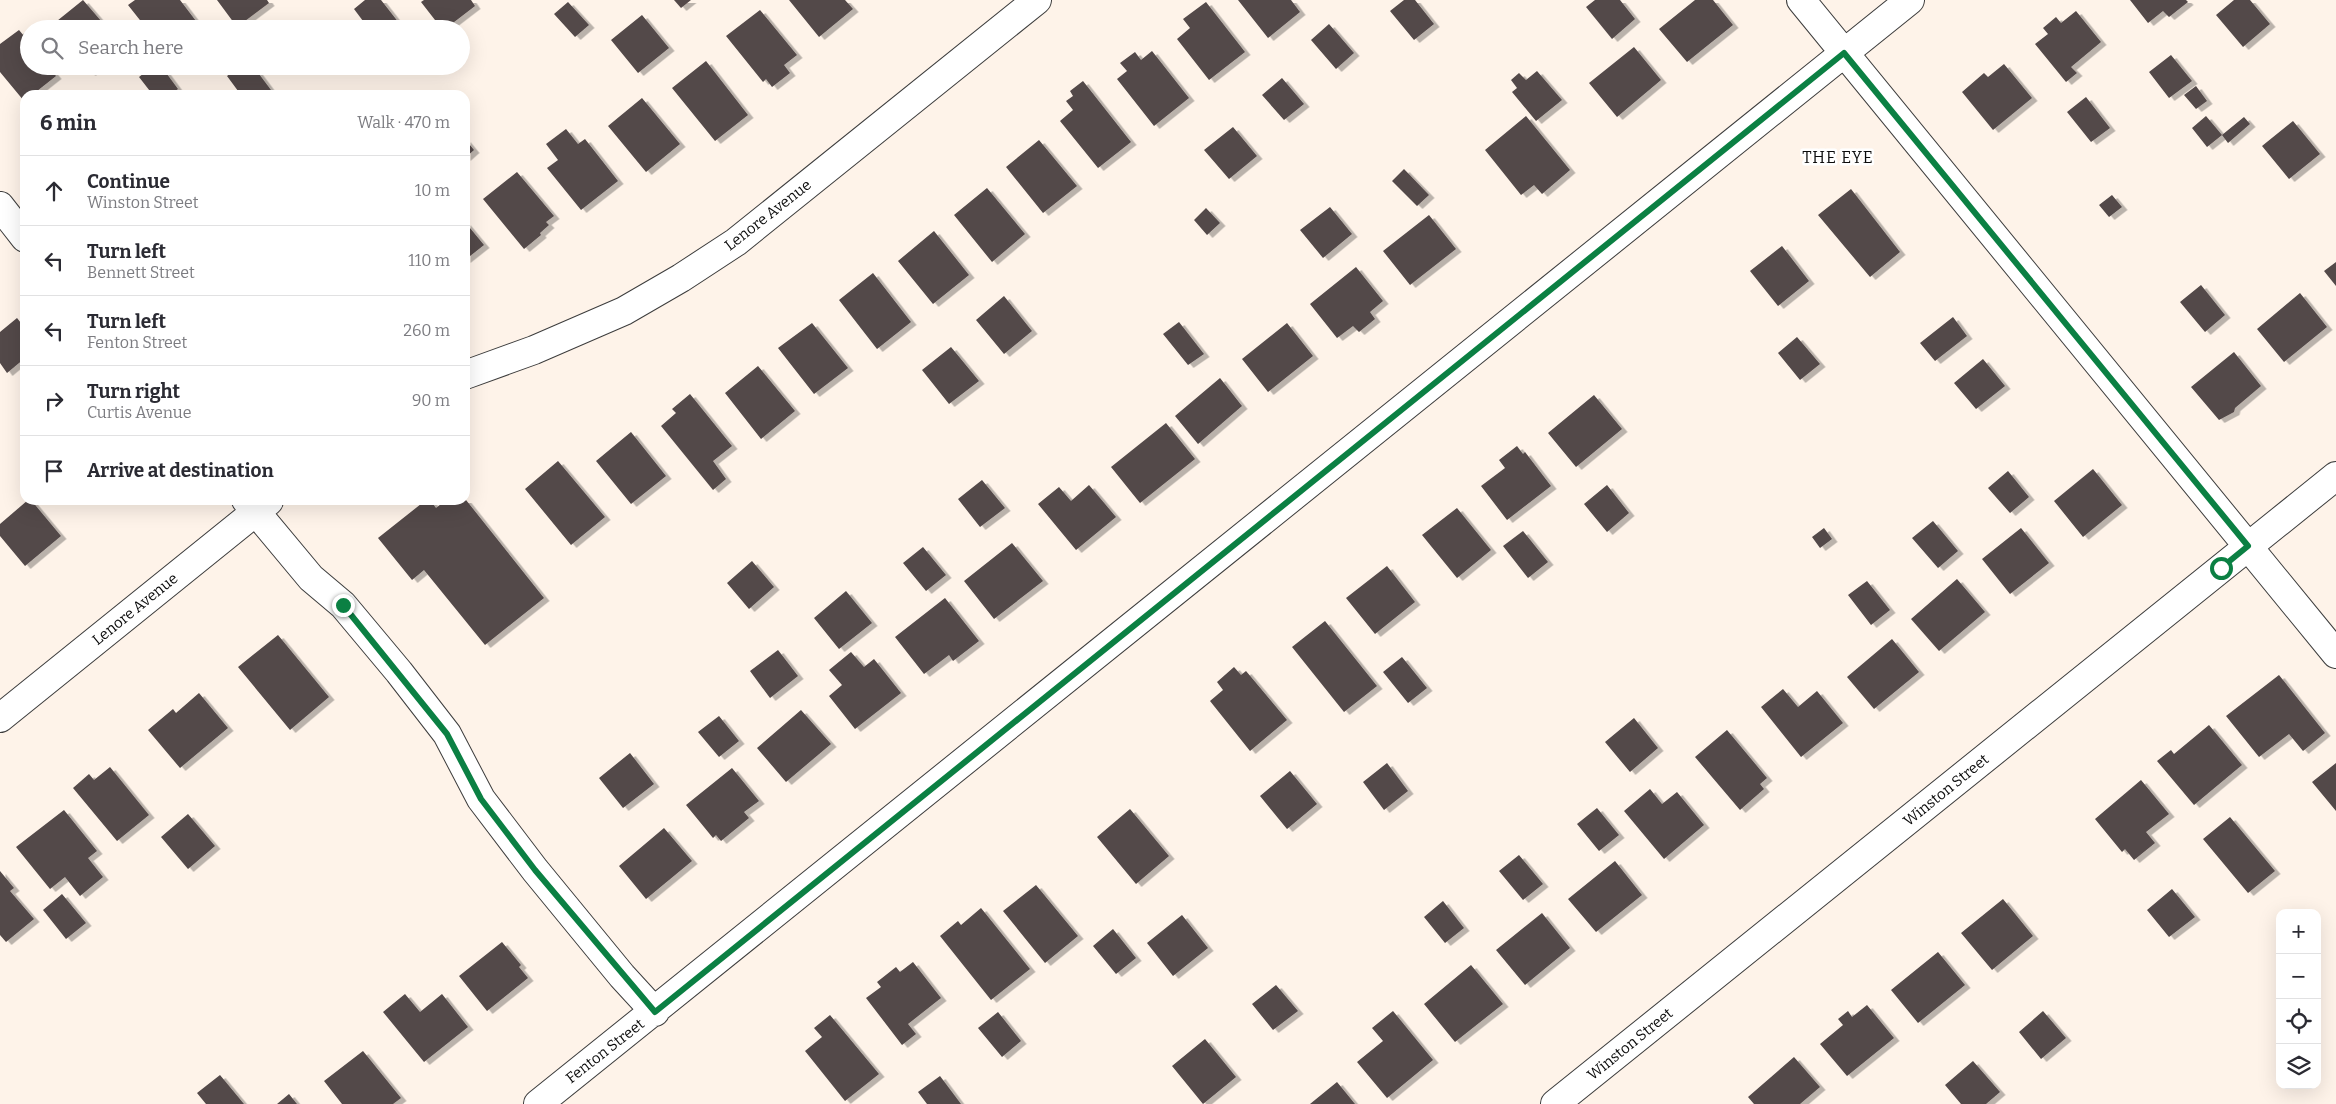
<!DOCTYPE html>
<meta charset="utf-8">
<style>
:root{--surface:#fff;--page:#f2f2f3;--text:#2b2b33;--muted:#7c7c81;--line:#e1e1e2}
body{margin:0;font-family:Bitter,serif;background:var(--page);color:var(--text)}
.controls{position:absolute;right:15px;bottom:15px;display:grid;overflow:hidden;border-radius:10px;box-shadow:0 5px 20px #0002}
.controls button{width:45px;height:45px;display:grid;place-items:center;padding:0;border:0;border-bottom:1px solid var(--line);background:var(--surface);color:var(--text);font:25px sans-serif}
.stop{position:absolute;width:15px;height:15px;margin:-11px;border:4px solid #0b8043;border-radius:50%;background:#fff}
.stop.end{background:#0b8043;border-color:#fff;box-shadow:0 1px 5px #0008}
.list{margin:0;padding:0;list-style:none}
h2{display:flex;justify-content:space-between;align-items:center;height:65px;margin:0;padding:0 20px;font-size:21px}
h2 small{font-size:16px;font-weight:400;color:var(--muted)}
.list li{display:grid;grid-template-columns:32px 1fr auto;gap:15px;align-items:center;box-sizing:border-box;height:70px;padding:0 20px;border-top:1px solid var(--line)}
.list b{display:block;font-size:19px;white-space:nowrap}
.list p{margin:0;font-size:16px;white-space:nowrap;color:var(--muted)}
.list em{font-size:16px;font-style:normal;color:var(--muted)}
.icon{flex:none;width:28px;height:28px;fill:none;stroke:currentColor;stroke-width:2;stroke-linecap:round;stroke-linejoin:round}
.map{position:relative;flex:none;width:2336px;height:1104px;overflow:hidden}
.search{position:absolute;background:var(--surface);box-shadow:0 5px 20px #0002;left:20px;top:20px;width:450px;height:55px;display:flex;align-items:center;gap:12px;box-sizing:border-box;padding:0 18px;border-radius:28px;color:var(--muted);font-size:19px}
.panel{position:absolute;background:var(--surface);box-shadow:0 5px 20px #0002;left:20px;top:90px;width:450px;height:415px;border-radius:15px}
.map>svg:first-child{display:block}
</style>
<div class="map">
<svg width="2336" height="1104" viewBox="0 0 2336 1104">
<defs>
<filter id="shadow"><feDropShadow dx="5.5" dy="3" stdDeviation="0" flood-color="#0004"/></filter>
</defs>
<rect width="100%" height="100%" fill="#fef3e9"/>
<!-- building -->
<path fill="#524848" filter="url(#shadow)" d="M 83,0 L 108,29 L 55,29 L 52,25 Z
M 135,0 L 180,0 L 199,25 L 194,29 L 147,29 L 128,5 Z
M 217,0 L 267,0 L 269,3 L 237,27 Z
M 365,0 L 381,0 L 399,23 L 391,29 L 369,29 L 354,9 Z
M 424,0 L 471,0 L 475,6 L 445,29 L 442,29 L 421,2 Z
M 674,0 L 691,0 L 681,8 Z
M 789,0 L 845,0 L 853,9 L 819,37 Z
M 1238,0 L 1291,0 L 1300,12 L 1268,38 Z
M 1404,0 L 1415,0 L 1434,24 L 1414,40 L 1390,11 Z
M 1595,0 L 1620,0 L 1635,19 L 1612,39 L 1586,7 Z
M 1695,0 L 1713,0 L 1733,25 L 1687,62 L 1659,29 Z
M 2130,0 L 2186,0 L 2188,2 L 2169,17 L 2163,11 L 2148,23 Z
M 2234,0 L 2250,0 L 2270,24 L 2243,47 L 2216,15 Z
M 568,2 L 589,25 L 575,37 L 554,14 Z
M 1206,2 L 1245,52 L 1209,80 L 1177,39 L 1190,28 L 1183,19 Z
M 760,10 L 797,55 L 784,65 L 790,73 L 772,87 L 766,79 L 763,82 L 726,36 Z
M 2076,11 L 2101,42 L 2071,67 L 2077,73 L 2066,82 L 2035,44 L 2048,34 L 2043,28 L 2056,17 L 2061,23 Z
M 642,15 L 669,48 L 638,73 L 611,40 Z
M 1329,24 L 1354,53 L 1336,69 L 1311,40 Z
M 19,30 L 29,42 L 29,66 L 48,66 L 56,76 L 32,95 L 25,95 L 24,101 L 0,72 L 0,44 Z
M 1634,47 L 1661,80 L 1617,117 L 1589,83 Z
M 1152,51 L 1189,98 L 1154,126 L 1117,79 L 1127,71 L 1120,63 L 1135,52 L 1141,60 Z
M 2171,55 L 2192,81 L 2169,98 L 2149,72 Z
M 706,61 L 748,115 L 715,141 L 672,88 Z
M 2004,64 L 2032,98 L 1993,130 L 1962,92 L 1984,73 L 1988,77 Z
M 85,66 L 99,66 L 90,73 Z
M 153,66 L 161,66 L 178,89 L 170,95 L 153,95 L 139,77 Z
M 240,66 L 253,66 L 274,94 L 241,95 L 227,76 Z
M 1537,71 L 1562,100 L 1536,121 L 1512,92 L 1517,88 L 1511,80 L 1519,73 L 1526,80 Z
M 1282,78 L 1304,104 L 1284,120 L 1262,95 Z
M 1083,81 L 1131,142 L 1098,168 L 1060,121 L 1073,110 L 1066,101 L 1073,96 L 1070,91 Z
M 2196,86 L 2207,101 L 2196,109 L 2184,95 Z
M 2086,97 L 2110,128 L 2091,142 L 2067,112 Z
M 642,98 L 680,144 L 646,172 L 608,126 Z
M 1526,116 L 1570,170 L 1542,194 L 1534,185 L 1521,195 L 1485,150 Z
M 2206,116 L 2222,135 L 2207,147 L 2192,128 Z
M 2244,117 L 2250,124 L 2228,143 L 2222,135 Z
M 2293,121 L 2320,154 L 2289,179 L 2262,146 Z
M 1233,127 L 1257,156 L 1229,179 L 1204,150 Z
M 566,129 L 578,144 L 585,139 L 618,181 L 581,210 L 547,168 L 558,160 L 546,144 Z
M 465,139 L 474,150 L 465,158 Z
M 1039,140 L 1077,186 L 1043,213 L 1006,167 Z
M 1404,169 L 1429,195 L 1417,206 L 1392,181 Z
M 517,172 L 554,216 L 546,222 L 549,225 L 540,233 L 541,235 L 524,249 L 483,199 Z
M 987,188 L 1025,234 L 992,262 L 954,215 Z
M 1851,189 L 1900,252 L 1870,277 L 1818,215 Z
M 2112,195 L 2122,207 L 2109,217 L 2099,205 Z
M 1330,207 L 1352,234 L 1323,258 L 1300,230 Z
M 1206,208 L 1220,223 L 1207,235 L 1194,220 Z
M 1429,215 L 1456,249 L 1410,285 L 1383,251 Z
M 465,222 L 484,245 L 465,260 Z
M 934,231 L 969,275 L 933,304 L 898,261 Z
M 1782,246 L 1809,281 L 1778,306 L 1750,271 Z
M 2336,262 L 2336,286 L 2324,271 Z
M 1356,267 L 1383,301 L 1370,312 L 1375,319 L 1359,332 L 1353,326 L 1337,338 L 1310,304 Z
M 873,273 L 911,322 L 877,349 L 839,300 Z
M 2201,285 L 2225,315 L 2205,332 L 2180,302 Z
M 2300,293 L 2327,327 L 2284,362 L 2257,329 Z
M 1004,296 L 1032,331 L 1004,354 L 976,320 Z
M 1953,317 L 1967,336 L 1935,361 L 1920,343 Z
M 17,318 L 25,328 L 25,358 L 7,373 L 0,363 L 0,332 Z
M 1179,322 L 1204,354 L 1188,365 L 1163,334 Z
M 812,323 L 848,368 L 814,394 L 778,348 Z
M 1287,323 L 1313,356 L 1268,392 L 1242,359 Z
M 1797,337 L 1820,364 L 1800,380 L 1778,353 Z
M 951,347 L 979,381 L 949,404 L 922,370 Z
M 2234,352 L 2261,386 L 2235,408 L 2234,412 L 2219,420 L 2191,387 Z
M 1983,359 L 2005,386 L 1976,409 L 1954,383 Z
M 758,366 L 795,411 L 761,439 L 725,393 Z
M 1220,378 L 1242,406 L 1198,444 L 1175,416 Z
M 690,394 L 732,446 L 713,461 L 726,479 L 713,490 L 661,426 L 676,413 L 672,409 Z
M 1594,395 L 1622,429 L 1576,467 L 1548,433 Z
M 1166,423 L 1195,459 L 1140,503 L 1111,467 Z
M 631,432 L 666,476 L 631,504 L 596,461 Z
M 1517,446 L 1523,454 L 1525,452 L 1551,486 L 1507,520 L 1481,486 L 1505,468 L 1499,460 Z
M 558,461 L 605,517 L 571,545 L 525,489 Z
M 2093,469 L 2122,505 L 2083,537 L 2054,501 Z
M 2008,471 L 2029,497 L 2010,513 L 1988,488 Z
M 982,480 L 1005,508 L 980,527 L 958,499 Z
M 1089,485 L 1116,517 L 1076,550 L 1038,504 L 1059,487 L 1071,501 Z
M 1607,485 L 1629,513 L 1607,532 L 1584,504 Z
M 28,500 L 31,500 L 61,536 L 25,566 L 0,536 L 0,524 Z
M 426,500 L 430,500 L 436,508 L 446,500 L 466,500 L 544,598 L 485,645 L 424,570 L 412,580 L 378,538 Z
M 1457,508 L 1491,550 L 1457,578 L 1422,535 Z
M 1933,521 L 1958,551 L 1938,568 L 1912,538 Z
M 1824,528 L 1832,539 L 1820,548 L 1812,537 Z
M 2021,528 L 2049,563 L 2010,594 L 1982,559 Z
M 1523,531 L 1548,562 L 1528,578 L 1503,546 Z
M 1012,543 L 1043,581 L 994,619 L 964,581 Z
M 923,547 L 946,575 L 926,591 L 903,563 Z
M 752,561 L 774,587 L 749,609 L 727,583 Z
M 1387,566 L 1415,602 L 1375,634 L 1346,598 Z
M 1957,579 L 1985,612 L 1939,651 L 1911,619 Z
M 1867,581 L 1890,610 L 1871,625 L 1848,595 Z
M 846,591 L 872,623 L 839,649 L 814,618 Z
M 945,598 L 979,641 L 953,661 L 949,655 L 924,674 L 895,637 Z
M 1325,621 L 1377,686 L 1344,712 L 1292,647 Z
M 278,635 L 329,697 L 290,730 L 238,667 Z
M 1892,639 L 1919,672 L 1874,709 L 1847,677 Z
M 778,650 L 798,676 L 770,698 L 750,671 Z
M 851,652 L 864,667 L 874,659 L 901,693 L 855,729 L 829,696 L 842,685 L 829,670 Z
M 1402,657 L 1427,688 L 1408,703 L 1383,672 Z
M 1234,667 L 1241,675 L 1246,671 L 1287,720 L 1250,751 L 1210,701 L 1223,690 L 1217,682 Z
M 2279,675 L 2325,733 L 2303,751 L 2289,734 L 2259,757 L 2226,716 Z
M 1783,689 L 1798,707 L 1817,691 L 1843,723 L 1801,757 L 1761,707 Z
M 199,693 L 228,728 L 180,768 L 148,730 L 173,709 L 176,713 Z
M 801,710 L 831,744 L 786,782 L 757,748 Z
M 719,716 L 739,741 L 719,757 L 698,732 Z
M 1634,718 L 1658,748 L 1630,772 L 1605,742 Z
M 2209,725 L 2242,765 L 2194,805 L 2157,761 L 2171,750 L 2174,754 Z
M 1727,730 L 1767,778 L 1760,784 L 1764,789 L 1740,810 L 1695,757 Z
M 630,753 L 654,784 L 623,808 L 599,778 Z
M 1387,763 L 1408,791 L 1384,810 L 1363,782 Z
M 2336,763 L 2336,811 L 2312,782 Z
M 110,767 L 149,815 L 117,841 L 73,788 L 89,774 L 94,780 Z
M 732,768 L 759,801 L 744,812 L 749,818 L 721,841 L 716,835 L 713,838 L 686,805 Z
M 1290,771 L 1317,804 L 1287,829 L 1260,796 Z
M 2141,780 L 2169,814 L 2146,832 L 2155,843 L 2134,860 L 2125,849 L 2122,852 L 2095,819 Z
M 1650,789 L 1662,804 L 1677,792 L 1704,825 L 1664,859 L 1624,811 Z
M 1597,808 L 1619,835 L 1599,851 L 1577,824 Z
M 1130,809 L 1169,856 L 1136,884 L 1097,837 Z
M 64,810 L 97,851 L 88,858 L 103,877 L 80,896 L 65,877 L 50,889 L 16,847 Z
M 188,814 L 215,846 L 188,869 L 161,837 Z
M 2230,817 L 2275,871 L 2248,893 L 2203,839 Z
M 664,828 L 692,861 L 646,899 L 619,866 Z
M 1519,855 L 1543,884 L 1523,900 L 1499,871 Z
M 1615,861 L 1642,895 L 1596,932 L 1568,899 Z
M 0,871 L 14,888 L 10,891 L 34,919 L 6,942 L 0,935 Z
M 1036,885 L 1078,936 L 1045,963 L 1003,911 Z
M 2172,889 L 2195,917 L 2169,937 L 2147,910 Z
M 62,894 L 86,923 L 66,939 L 43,910 Z
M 2003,899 L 2033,936 L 1992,970 L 1961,933 Z
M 1443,901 L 1464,928 L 1445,943 L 1424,917 Z
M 981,908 L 1030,969 L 991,1000 L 940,936 L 958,921 L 961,925 Z
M 1542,913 L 1570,948 L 1525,985 L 1496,950 Z
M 1182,915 L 1208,948 L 1173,976 L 1147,943 Z
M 1113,929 L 1136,958 L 1116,974 L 1093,946 Z
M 502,942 L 521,965 L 519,967 L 528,978 L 487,1011 L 459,976 Z
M 1938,952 L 1965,985 L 1918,1023 L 1891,990 Z
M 913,962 L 941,998 L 908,1024 L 916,1034 L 902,1045 L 866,998 L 881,987 L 877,982 L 896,967 L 900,972 Z
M 1471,965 L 1503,1004 L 1455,1042 L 1424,1004 Z
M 1276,985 L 1298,1011 L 1273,1030 L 1252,1004 Z
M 405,994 L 420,1012 L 442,994 L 468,1027 L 424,1062 L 383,1012 Z
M 1867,1005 L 1894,1038 L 1847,1076 L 1820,1044 L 1843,1025 L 1838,1019 L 1848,1011 L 1852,1017 Z
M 1393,1011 L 1433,1060 L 1387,1098 L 1357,1062 L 1383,1041 L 1372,1028 Z
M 2043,1011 L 2066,1038 L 2041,1059 L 2019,1032 Z
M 998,1012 L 1021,1041 L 1002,1057 L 978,1028 Z
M 830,1015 L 879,1074 L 845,1101 L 805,1051 L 822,1037 L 814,1028 Z
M 1205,1039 L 1236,1077 L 1203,1104 L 1172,1066 Z
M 363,1051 L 401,1098 L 393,1104 L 342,1104 L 324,1081 Z
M 1794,1057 L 1820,1087 L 1800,1104 L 1754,1104 L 1748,1097 Z
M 1973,1061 L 2000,1092 L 1986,1104 L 1961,1104 L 1945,1085 Z
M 220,1075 L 244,1104 L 206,1104 L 197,1093 Z
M 940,1076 L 961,1104 L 927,1104 L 918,1092 Z
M 1337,1082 L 1355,1104 L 1310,1104 Z
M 289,1094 L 297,1104 L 277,1104 Z"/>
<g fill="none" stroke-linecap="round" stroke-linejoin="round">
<defs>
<path id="minor" d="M 1801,0 L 2336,654
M 0,206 L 25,238
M 465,375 L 534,350 L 624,311 L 681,278 L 736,242 L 1037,0
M 246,500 L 311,578 L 343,605 L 399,672 L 447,734 L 481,799 L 535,870 L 622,976 L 655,1012
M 0,718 L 269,501
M 538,1104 L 1910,0
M 1555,1104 L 2336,476"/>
</defs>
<!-- minor casing -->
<use href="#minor" stroke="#3d3d3d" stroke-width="30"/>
<!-- minor -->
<use href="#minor" stroke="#fff" stroke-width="28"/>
</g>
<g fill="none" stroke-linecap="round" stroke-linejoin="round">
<!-- route -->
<path stroke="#0b8043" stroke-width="6" d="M 343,605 L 447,734 L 481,799 L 535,870 L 655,1012 L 1844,53 L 2248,546 L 2221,568"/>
</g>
<g text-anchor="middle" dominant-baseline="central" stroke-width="5" stroke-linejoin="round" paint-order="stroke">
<!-- street labels -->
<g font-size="15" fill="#0a0a0a" stroke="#fff">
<text transform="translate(768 215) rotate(-38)">Lenore Avenue</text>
<text transform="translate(135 609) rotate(-39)">Lenore Avenue</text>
<text transform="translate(1946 790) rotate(-39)">Winston Street</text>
<text transform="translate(1630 1044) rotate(-39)">Winston Street</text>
<text transform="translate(605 1051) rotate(-38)">Fenton Street</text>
</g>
<!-- neighbourhood labels -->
<g font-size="16" letter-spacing="1" fill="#0a0a0a" stroke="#fff">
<text x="1838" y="157">THE EYE</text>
</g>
</g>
</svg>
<div class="controls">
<button>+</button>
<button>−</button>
<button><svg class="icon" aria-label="locate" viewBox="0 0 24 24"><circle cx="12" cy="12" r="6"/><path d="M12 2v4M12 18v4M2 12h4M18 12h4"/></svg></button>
<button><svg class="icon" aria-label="layers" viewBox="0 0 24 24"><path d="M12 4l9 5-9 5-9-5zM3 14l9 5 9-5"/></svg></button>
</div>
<div class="stop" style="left:2221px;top:568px"></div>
<div class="stop end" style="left:343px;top:605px"></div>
<div class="search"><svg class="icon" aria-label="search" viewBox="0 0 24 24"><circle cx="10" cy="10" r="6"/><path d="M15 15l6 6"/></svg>Search here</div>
<section class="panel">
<h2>6 min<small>Walk · 470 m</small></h2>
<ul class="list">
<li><svg class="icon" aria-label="ahead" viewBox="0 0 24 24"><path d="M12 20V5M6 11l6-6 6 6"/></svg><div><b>Continue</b><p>Winston Street</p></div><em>10 m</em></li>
<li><svg class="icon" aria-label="left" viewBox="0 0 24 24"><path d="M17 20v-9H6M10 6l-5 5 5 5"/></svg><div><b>Turn left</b><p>Bennett Street</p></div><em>110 m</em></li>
<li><svg class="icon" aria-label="left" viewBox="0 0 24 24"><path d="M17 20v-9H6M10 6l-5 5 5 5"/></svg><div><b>Turn left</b><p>Fenton Street</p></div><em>260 m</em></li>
<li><svg class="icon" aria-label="right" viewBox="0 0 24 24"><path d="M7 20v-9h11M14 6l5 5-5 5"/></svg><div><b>Turn right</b><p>Curtis Avenue</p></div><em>90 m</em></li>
<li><svg class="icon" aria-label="arrive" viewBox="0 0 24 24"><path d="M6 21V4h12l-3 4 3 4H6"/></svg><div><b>Arrive at destination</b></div></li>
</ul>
</section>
</div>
